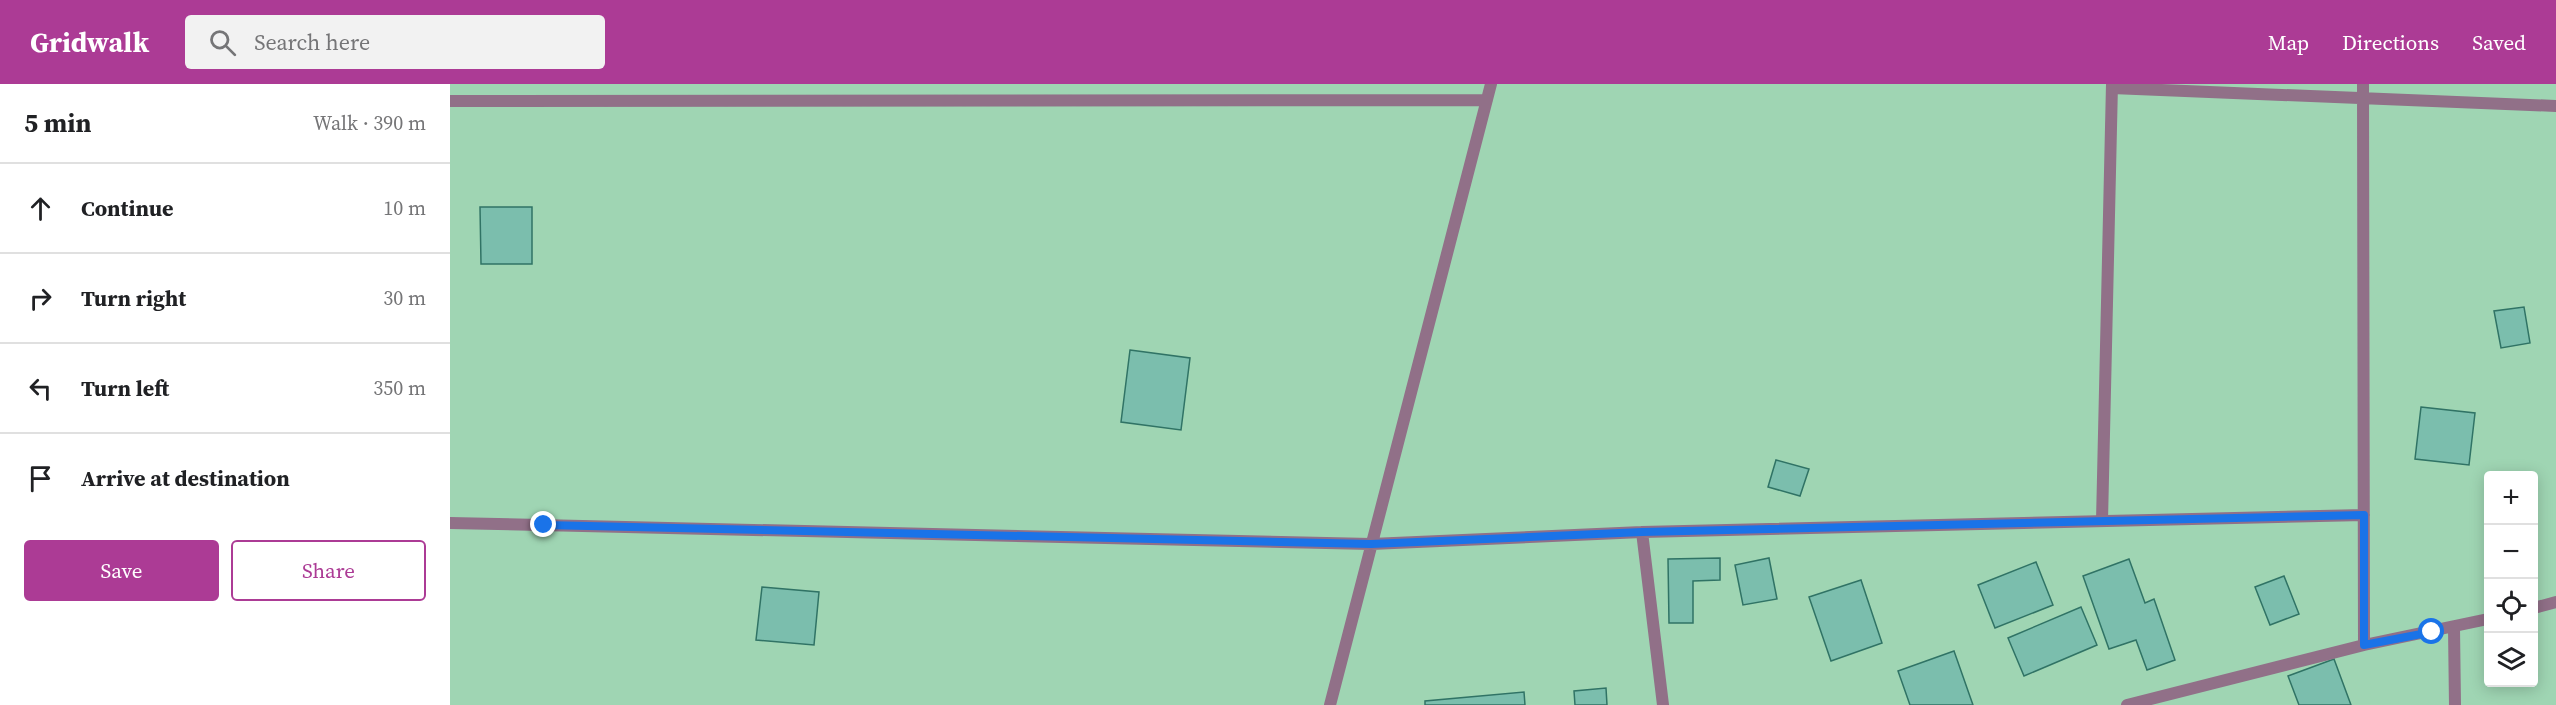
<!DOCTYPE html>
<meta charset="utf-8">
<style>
:root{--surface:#fff;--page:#f2f2f2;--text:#202124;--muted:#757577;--line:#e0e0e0;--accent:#ac3b95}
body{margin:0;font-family:"Source Serif 4",serif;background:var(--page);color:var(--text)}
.controls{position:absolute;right:18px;bottom:18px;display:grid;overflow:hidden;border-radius:6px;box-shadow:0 3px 15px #0003}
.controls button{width:54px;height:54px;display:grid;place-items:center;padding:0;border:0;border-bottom:2px solid var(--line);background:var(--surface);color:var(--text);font:30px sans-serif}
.stop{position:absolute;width:18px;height:18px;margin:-14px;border:4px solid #1a73e8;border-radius:50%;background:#fff}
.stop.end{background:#1a73e8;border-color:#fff;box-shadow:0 2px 6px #0008}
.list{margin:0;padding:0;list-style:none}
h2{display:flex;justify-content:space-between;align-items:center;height:78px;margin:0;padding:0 24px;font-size:26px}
h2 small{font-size:20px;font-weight:400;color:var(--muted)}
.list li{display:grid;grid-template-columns:39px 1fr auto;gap:18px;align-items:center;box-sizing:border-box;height:90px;padding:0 24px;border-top:2px solid var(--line)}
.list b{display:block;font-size:22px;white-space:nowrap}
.list em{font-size:20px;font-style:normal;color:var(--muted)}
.actions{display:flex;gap:12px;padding:18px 24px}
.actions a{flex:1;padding:14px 0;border:2px solid var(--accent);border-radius:6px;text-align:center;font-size:21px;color:var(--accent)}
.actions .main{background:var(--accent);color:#fff}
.icon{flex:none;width:33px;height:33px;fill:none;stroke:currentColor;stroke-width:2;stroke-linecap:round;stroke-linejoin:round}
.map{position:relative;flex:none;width:2106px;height:621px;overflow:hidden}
header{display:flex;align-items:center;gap:36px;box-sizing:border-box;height:84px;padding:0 30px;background:var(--accent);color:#fff}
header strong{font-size:28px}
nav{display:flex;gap:33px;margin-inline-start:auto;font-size:21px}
.search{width:420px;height:54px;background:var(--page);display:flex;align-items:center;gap:15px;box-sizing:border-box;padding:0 21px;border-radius:6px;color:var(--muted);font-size:22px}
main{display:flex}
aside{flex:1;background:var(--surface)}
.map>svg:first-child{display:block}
</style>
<header>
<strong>Gridwalk</strong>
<div class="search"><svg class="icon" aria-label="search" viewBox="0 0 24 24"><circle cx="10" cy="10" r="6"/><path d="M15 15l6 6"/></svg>Search here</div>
<nav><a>Map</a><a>Directions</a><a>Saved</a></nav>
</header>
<main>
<aside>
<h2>5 min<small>Walk · 390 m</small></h2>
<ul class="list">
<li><svg class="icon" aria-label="ahead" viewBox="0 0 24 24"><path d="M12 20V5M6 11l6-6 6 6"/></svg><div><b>Continue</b></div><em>10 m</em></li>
<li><svg class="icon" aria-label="right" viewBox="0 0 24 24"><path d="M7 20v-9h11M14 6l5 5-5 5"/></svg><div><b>Turn right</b></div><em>30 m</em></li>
<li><svg class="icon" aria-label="left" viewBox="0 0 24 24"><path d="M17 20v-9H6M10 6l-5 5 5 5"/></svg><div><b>Turn left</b></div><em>350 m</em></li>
<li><svg class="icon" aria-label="arrive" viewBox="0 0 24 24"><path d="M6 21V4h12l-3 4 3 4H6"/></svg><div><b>Arrive at destination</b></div></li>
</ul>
<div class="actions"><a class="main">Save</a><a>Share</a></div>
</aside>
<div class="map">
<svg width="2106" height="621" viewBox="0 0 2106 621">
<rect width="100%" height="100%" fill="#9fd5b3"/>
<!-- building -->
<path fill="#7bbead" stroke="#307365" stroke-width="1.5" d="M 30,123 L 82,123 L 82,180 L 31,180 Z
M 2074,223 L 2080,259 L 2051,264 L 2044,227 Z
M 680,266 L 740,274 L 731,346 L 671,338 Z
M 1971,323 L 2025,329 L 2019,381 L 1965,375 Z
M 1326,376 L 1359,385 L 1350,412 L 1318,403 Z
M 1270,474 L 1270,496 L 1243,497 L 1243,539 L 1219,539 L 1218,475 Z
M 1319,474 L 1327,515 L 1293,521 L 1285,481 Z
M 1679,475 L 1695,519 L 1704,515 L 1725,576 L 1697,586 L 1686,556 L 1659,565 L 1633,492 Z
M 1586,478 L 1603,521 L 1545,544 L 1528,501 Z
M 1834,492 L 1849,530 L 1820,541 L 1805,503 Z
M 1411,496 L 1432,559 L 1381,577 L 1359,513 Z
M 312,503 L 369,508 L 364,561 L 306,556 Z
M 1631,523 L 1647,561 L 1574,592 L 1558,554 Z
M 1504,567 L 1523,621 L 1460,621 L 1448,587 Z
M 1884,575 L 1901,621 L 1849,621 L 1838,592 Z
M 1156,604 L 1157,621 L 1125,621 L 1124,607 Z
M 1074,608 L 1075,621 L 975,621 L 975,617 Z"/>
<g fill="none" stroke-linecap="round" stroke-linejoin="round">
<!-- minor -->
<path stroke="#917088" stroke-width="12" d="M 1913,0 L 1914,561
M 1662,4 L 2106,22
M 0,17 L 1037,16
M 1652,437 L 1662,0
M 0,439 L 921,460 L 1192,448 L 1914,431
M 1192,448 L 1213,621
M 2084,524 L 2106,518
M 2004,544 L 2005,621
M 880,621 L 1041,0
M 1677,621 L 1914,561 L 2038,535"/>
</g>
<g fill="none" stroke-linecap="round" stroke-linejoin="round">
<!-- route -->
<path stroke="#1a73e8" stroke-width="8" d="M 94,441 L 921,460 L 1192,448 L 1914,431 L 1914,561 L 1982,548"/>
</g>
</svg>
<div class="controls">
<button>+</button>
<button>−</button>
<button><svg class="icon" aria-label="locate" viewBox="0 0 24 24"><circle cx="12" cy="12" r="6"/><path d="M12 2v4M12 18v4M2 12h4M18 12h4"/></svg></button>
<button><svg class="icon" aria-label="layers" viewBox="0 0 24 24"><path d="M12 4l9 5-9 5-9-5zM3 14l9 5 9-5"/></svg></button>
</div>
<div class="stop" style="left:1982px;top:548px"></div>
<div class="stop end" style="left:94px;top:441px"></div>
</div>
</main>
